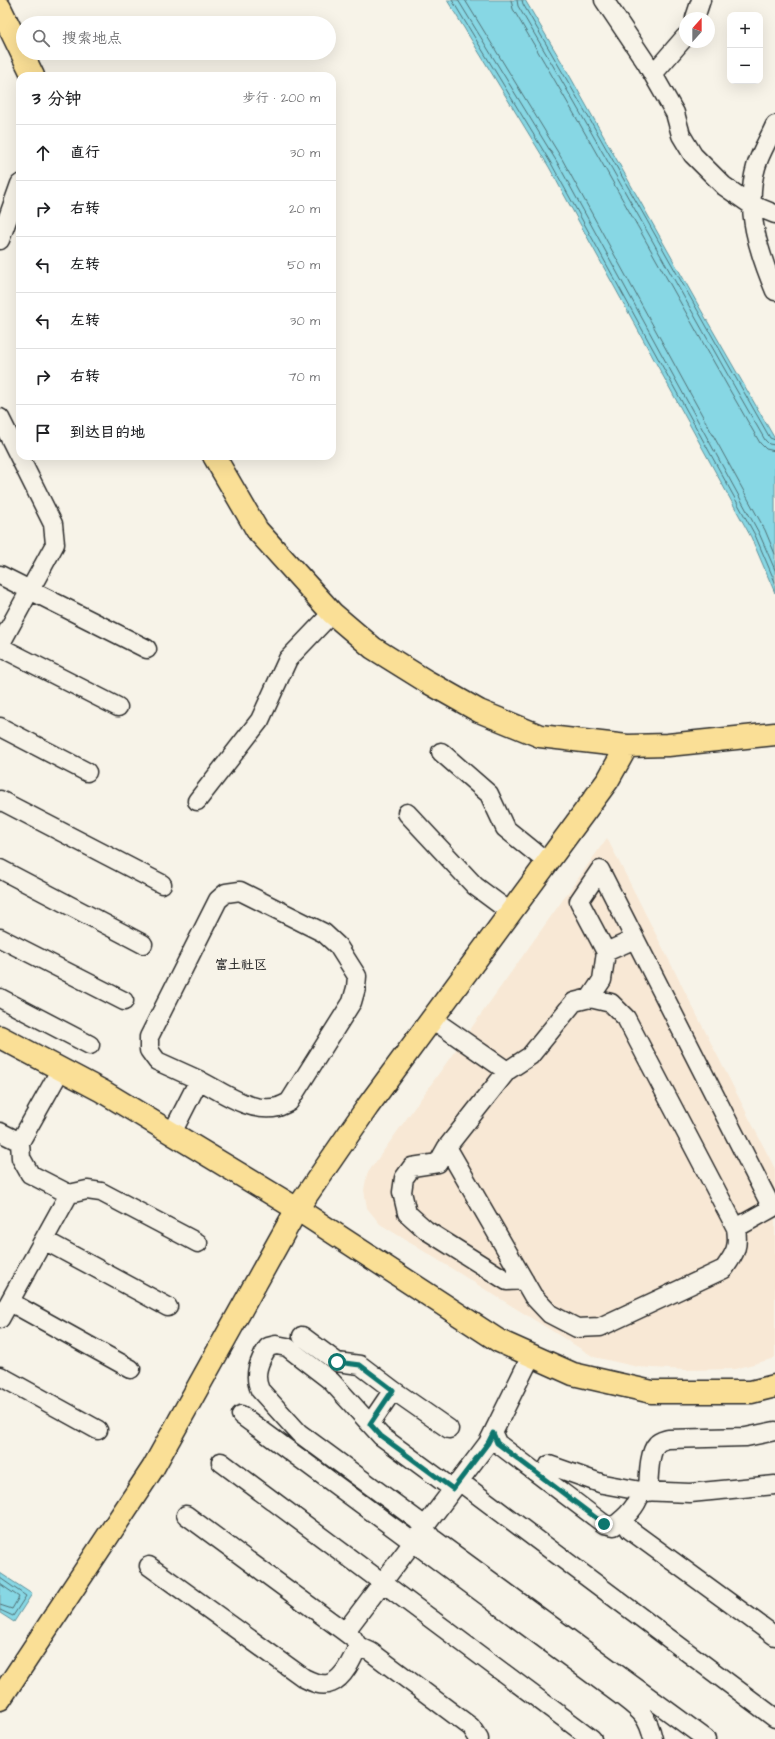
<!DOCTYPE html>
<html lang="zh">
<meta charset="utf-8">
<style>
:root{--surface:#fff;--page:#f2f2f2;--text:#202124;--muted:#757577;--line:#e0e0e0}
body{margin:0;font-family:"Architects Daughter","LXGW WenKai TC",sans-serif;background:var(--page);color:var(--text)}
.controls{position:absolute;right:12px;top:12px;display:grid;overflow:hidden;border-radius:8px;box-shadow:0 4px 16px #0002}
.controls button{width:36px;height:36px;display:grid;place-items:center;padding:0;border:0;border-bottom:1px solid var(--line);background:var(--surface);color:var(--text);font:20px sans-serif}
.compass{position:absolute;left:679px;top:12px;width:36px;height:36px;border-radius:50%;background:var(--surface);box-shadow:0 4px 16px #0002;rotate:21deg}
.stop{position:absolute;width:12px;height:12px;margin:-9px;border:3px solid #0f766e;border-radius:50%;background:#fff}
.stop.end{background:#0f766e;border-color:#fff;box-shadow:0 1px 4px #0008}
.list{margin:0;padding:0;list-style:none}
h2{display:flex;justify-content:space-between;align-items:center;height:52px;margin:0;padding:0 16px;font-size:17px}
h2 small{font-size:13px;font-weight:400;color:var(--muted)}
.list li{display:grid;grid-template-columns:26px 1fr auto;gap:12px;align-items:center;box-sizing:border-box;height:56px;padding:0 16px;border-top:1px solid var(--line)}
.list b{display:block;font-size:15px;white-space:nowrap}
.list em{font-size:13px;font-style:normal;color:var(--muted)}
.icon{flex:none;width:22px;height:22px;fill:none;stroke:currentColor;stroke-width:2;stroke-linecap:round;stroke-linejoin:round}
.map{position:relative;flex:none;width:775px;height:1739px;overflow:hidden}
.search{position:absolute;background:var(--surface);box-shadow:0 4px 16px #0002;left:16px;top:16px;width:320px;height:44px;display:flex;align-items:center;gap:10px;box-sizing:border-box;padding:0 14px;border-radius:22px;color:var(--muted);font-size:15px}
.panel{position:absolute;background:var(--surface);box-shadow:0 4px 16px #0002;left:16px;top:72px;width:320px;height:388px;border-radius:12px}
.map>svg:first-child{display:block}
</style>
<div class="map">
<svg width="775" height="1739" viewBox="0 0 775 1739">
<rect width="100%" height="100%" fill="#f7f3e8"/>
<filter id="ink" filterUnits="userSpaceOnUse"><feTurbulence type="fractalNoise" baseFrequency=".025" numOctaves="2"/><feDisplacementMap in="SourceGraphic" scale="8" xChannelSelector="R" yChannelSelector="G"/><feConvolveMatrix kernelMatrix="1 2 1 2 8 2 1 2 1" color-interpolation-filters="sRGB"/></filter>
<g filter="url(#ink)">
<!-- built -->
<path fill="#f8e8d5" d="M 607,838 L 775,1169 L 775,1357 L 772,1359 L 735,1369 L 685,1370 L 638,1367 L 594,1357 L 380,1224 L 367,1208 L 364,1190 L 367,1174 Z"/>
<!-- water -->
<path fill="#87d7e4" stroke="#62929a" d="M 447,0 L 525,0 L 567,71 L 701,310 L 775,439 L 775,593 L 751,537 L 549,167 Z
M 0,1573 L 32,1594 L 14,1622 L 0,1613 Z"/>
<g fill="none" stroke-linecap="round" stroke-linejoin="round">
<!-- shore -->
<path stroke="#507075" stroke-width="1" d="M 452,0 L 552,165 L 755,535 L 775,582
M 458,0 L 557,162 L 759,533 L 775,570
M 465,0 L 562,159 L 765,530 L 775,554
M 511,0 L 513,9 C 598,152 677,299 760,443 L 766,449 L 775,451
M 517,0 L 518,6 C 603,149 682,296 765,440 L 769,444 L 775,445
M 522,0 L 523,4 C 607,147 687,293 770,438 L 775,440
M 0,1578 L 26,1596 L 13,1616 L 0,1610
M 0,1584 L 19,1597 L 12,1609 L 0,1605"/>
<defs>
<path id="minor" d="M 604,0 L 647,64 L 675,113 L 681,135 L 693,155 L 724,186 L 750,204 L 775,214
M 695,18 L 701,0
M 653,74 L 685,37
M 775,125 C 769,139 760,153 756,167 C 744,208 759,253 775,291
M 0,240 L 20,184
M 0,418 L 53,524 L 55,544 L 0,645
M 0,575 L 147,649
M 0,647 L 118,707
M 0,727 L 87,772
M 441,752 L 489,794 L 505,828 L 547,862
M 0,800 L 162,884
M 197,801 L 260,720 L 288,659 L 332,613
M 407,813 L 475,886 L 510,912
M 0,869 L 143,944
M 0,938 L 124,1001
M 606,952 L 635,939
M 0,998 L 90,1045
M 590,998 L 602,980 L 606,952 L 579,901 L 600,870 L 772,1208 L 736,1228
M 432,1019 L 507,1071 L 447,1147 L 533,1296 L 550,1314 L 577,1328 L 600,1327 L 724,1269 C 735,1253 739,1248 736,1228 L 626,1018 L 611,1003 L 590,998 L 574,1002 L 530,1056 L 507,1071
M 0,1132 L 20,1142 L 61,1069
M 172,1133 L 199,1080 L 157,1061 L 149,1050 L 149,1037 L 218,900 L 226,893 L 240,891 L 324,933 L 338,946 L 357,976 L 356,988 L 352,1002 L 289,1102 C 285,1104 281,1106 278,1107 C 251,1114 222,1092 199,1080
M 20,1142 L 21,1158 L 30,1174 L 69,1194 L 87,1190 L 101,1192 L 198,1243
M 447,1147 L 438,1163 L 412,1167 L 404,1178 L 402,1192 L 407,1213 L 426,1230 L 507,1281 L 524,1280
M 44,1240 L 168,1307
M 10,1302 L 131,1369
M 0,1319 L 69,1194
M 302,1336 L 337,1362 L 360,1365 L 393,1390
M 0,1376 L 98,1430
M 241,1415 L 624,1698 C 641,1711 648,1717 653,1739
M 370,1424 L 393,1390 L 449,1429
M 493,1433 L 497,1443 L 604,1524 L 614,1526 C 625,1518 638,1505 641,1491 L 603,1484 L 549,1465
M 221,1462 L 592,1739
M 459,1481 L 775,1718
M 453,1489 L 381,1436 L 331,1381 L 287,1347 L 276,1345 L 268,1347 C 259,1361 253,1375 260,1390 L 299,1433 L 417,1520 L 432,1538 L 706,1739
M 641,1491 L 690,1493 L 775,1485
M 648,1492 C 649,1479 648,1453 657,1444 C 659,1441 665,1440 668,1439 L 746,1437 L 775,1431
M 186,1515 L 345,1632 L 488,1443 L 531,1356
M 623,1519 L 630,1530 L 775,1636
M 149,1566 L 304,1678 C 312,1682 322,1687 331,1683 C 344,1678 353,1658 358,1646 L 353,1638 L 345,1632
M 358,1646 L 371,1652 L 471,1727 L 479,1739"/>
<path id="major" d="M 0,8 L 33,76
M 214,456 L 257,530 L 332,613 L 373,648 L 426,681 L 479,711 L 540,736 L 627,746 L 668,745 L 775,734
M 0,1037 L 102,1091 L 297,1209 L 499,1341 L 573,1374 L 652,1392 L 751,1392 L 775,1386
M 0,1699 L 153,1468 L 297,1209 L 368,1106 L 608,780 L 627,746"/>
</defs>
<!-- minor casing -->
<use href="#minor" stroke="#2b2b2b" stroke-width="21"/>
<!-- major casing -->
<use href="#major" stroke="#2b2b2b" stroke-width="25"/>
<!-- minor -->
<use href="#minor" stroke="#f7f3e8" stroke-width="18"/>
<!-- major -->
<use href="#major" stroke="#fadf96" stroke-width="22"/>
</g>
</g>
<g fill="none" stroke-linecap="round" stroke-linejoin="round" filter="url(#ink)">
<!-- route -->
<path stroke="#0f766e" stroke-width="5" d="M 337,1362 L 360,1365 L 393,1390 L 370,1424 L 381,1436 L 453,1489 L 488,1443 L 493,1433 L 497,1443 L 604,1524"/>
</g>
<g text-anchor="middle" dominant-baseline="central" stroke-width="3.5" stroke-linejoin="round" paint-order="stroke">
<!-- neighbourhood labels -->
<g font-size="13" font-weight="bold" fill="#2b2b2b" stroke="#f7f3e8">
<text x="241" y="965">富土社区</text>
</g>
</g>
</svg>
<div class="controls">
<button>+</button>
<button>−</button>
</div>
<svg class="compass" viewBox="-18 -18 36 36"><path d="M0-13l5 13h-10z" fill="#e53935"/><path d="M0 13l5-13h-10z" fill="#757577"/></svg>
<div class="stop" style="left:337px;top:1362px"></div>
<div class="stop end" style="left:604px;top:1524px"></div>
<div class="search"><svg class="icon" aria-label="search" viewBox="0 0 24 24"><circle cx="10" cy="10" r="6"/><path d="M15 15l6 6"/></svg>搜索地点</div>
<section class="panel">
<h2>3 分钟<small>步行 · 200 m</small></h2>
<ul class="list">
<li><svg class="icon" aria-label="ahead" viewBox="0 0 24 24"><path d="M12 20V5M6 11l6-6 6 6"/></svg><div><b>直行</b></div><em>30 m</em></li>
<li><svg class="icon" aria-label="right" viewBox="0 0 24 24"><path d="M7 20v-9h11M14 6l5 5-5 5"/></svg><div><b>右转</b></div><em>20 m</em></li>
<li><svg class="icon" aria-label="left" viewBox="0 0 24 24"><path d="M17 20v-9H6M10 6l-5 5 5 5"/></svg><div><b>左转</b></div><em>50 m</em></li>
<li><svg class="icon" aria-label="left" viewBox="0 0 24 24"><path d="M17 20v-9H6M10 6l-5 5 5 5"/></svg><div><b>左转</b></div><em>30 m</em></li>
<li><svg class="icon" aria-label="right" viewBox="0 0 24 24"><path d="M7 20v-9h11M14 6l5 5-5 5"/></svg><div><b>右转</b></div><em>70 m</em></li>
<li><svg class="icon" aria-label="arrive" viewBox="0 0 24 24"><path d="M6 21V4h12l-3 4 3 4H6"/></svg><div><b>到达目的地</b></div></li>
</ul>
</section>
</div>
